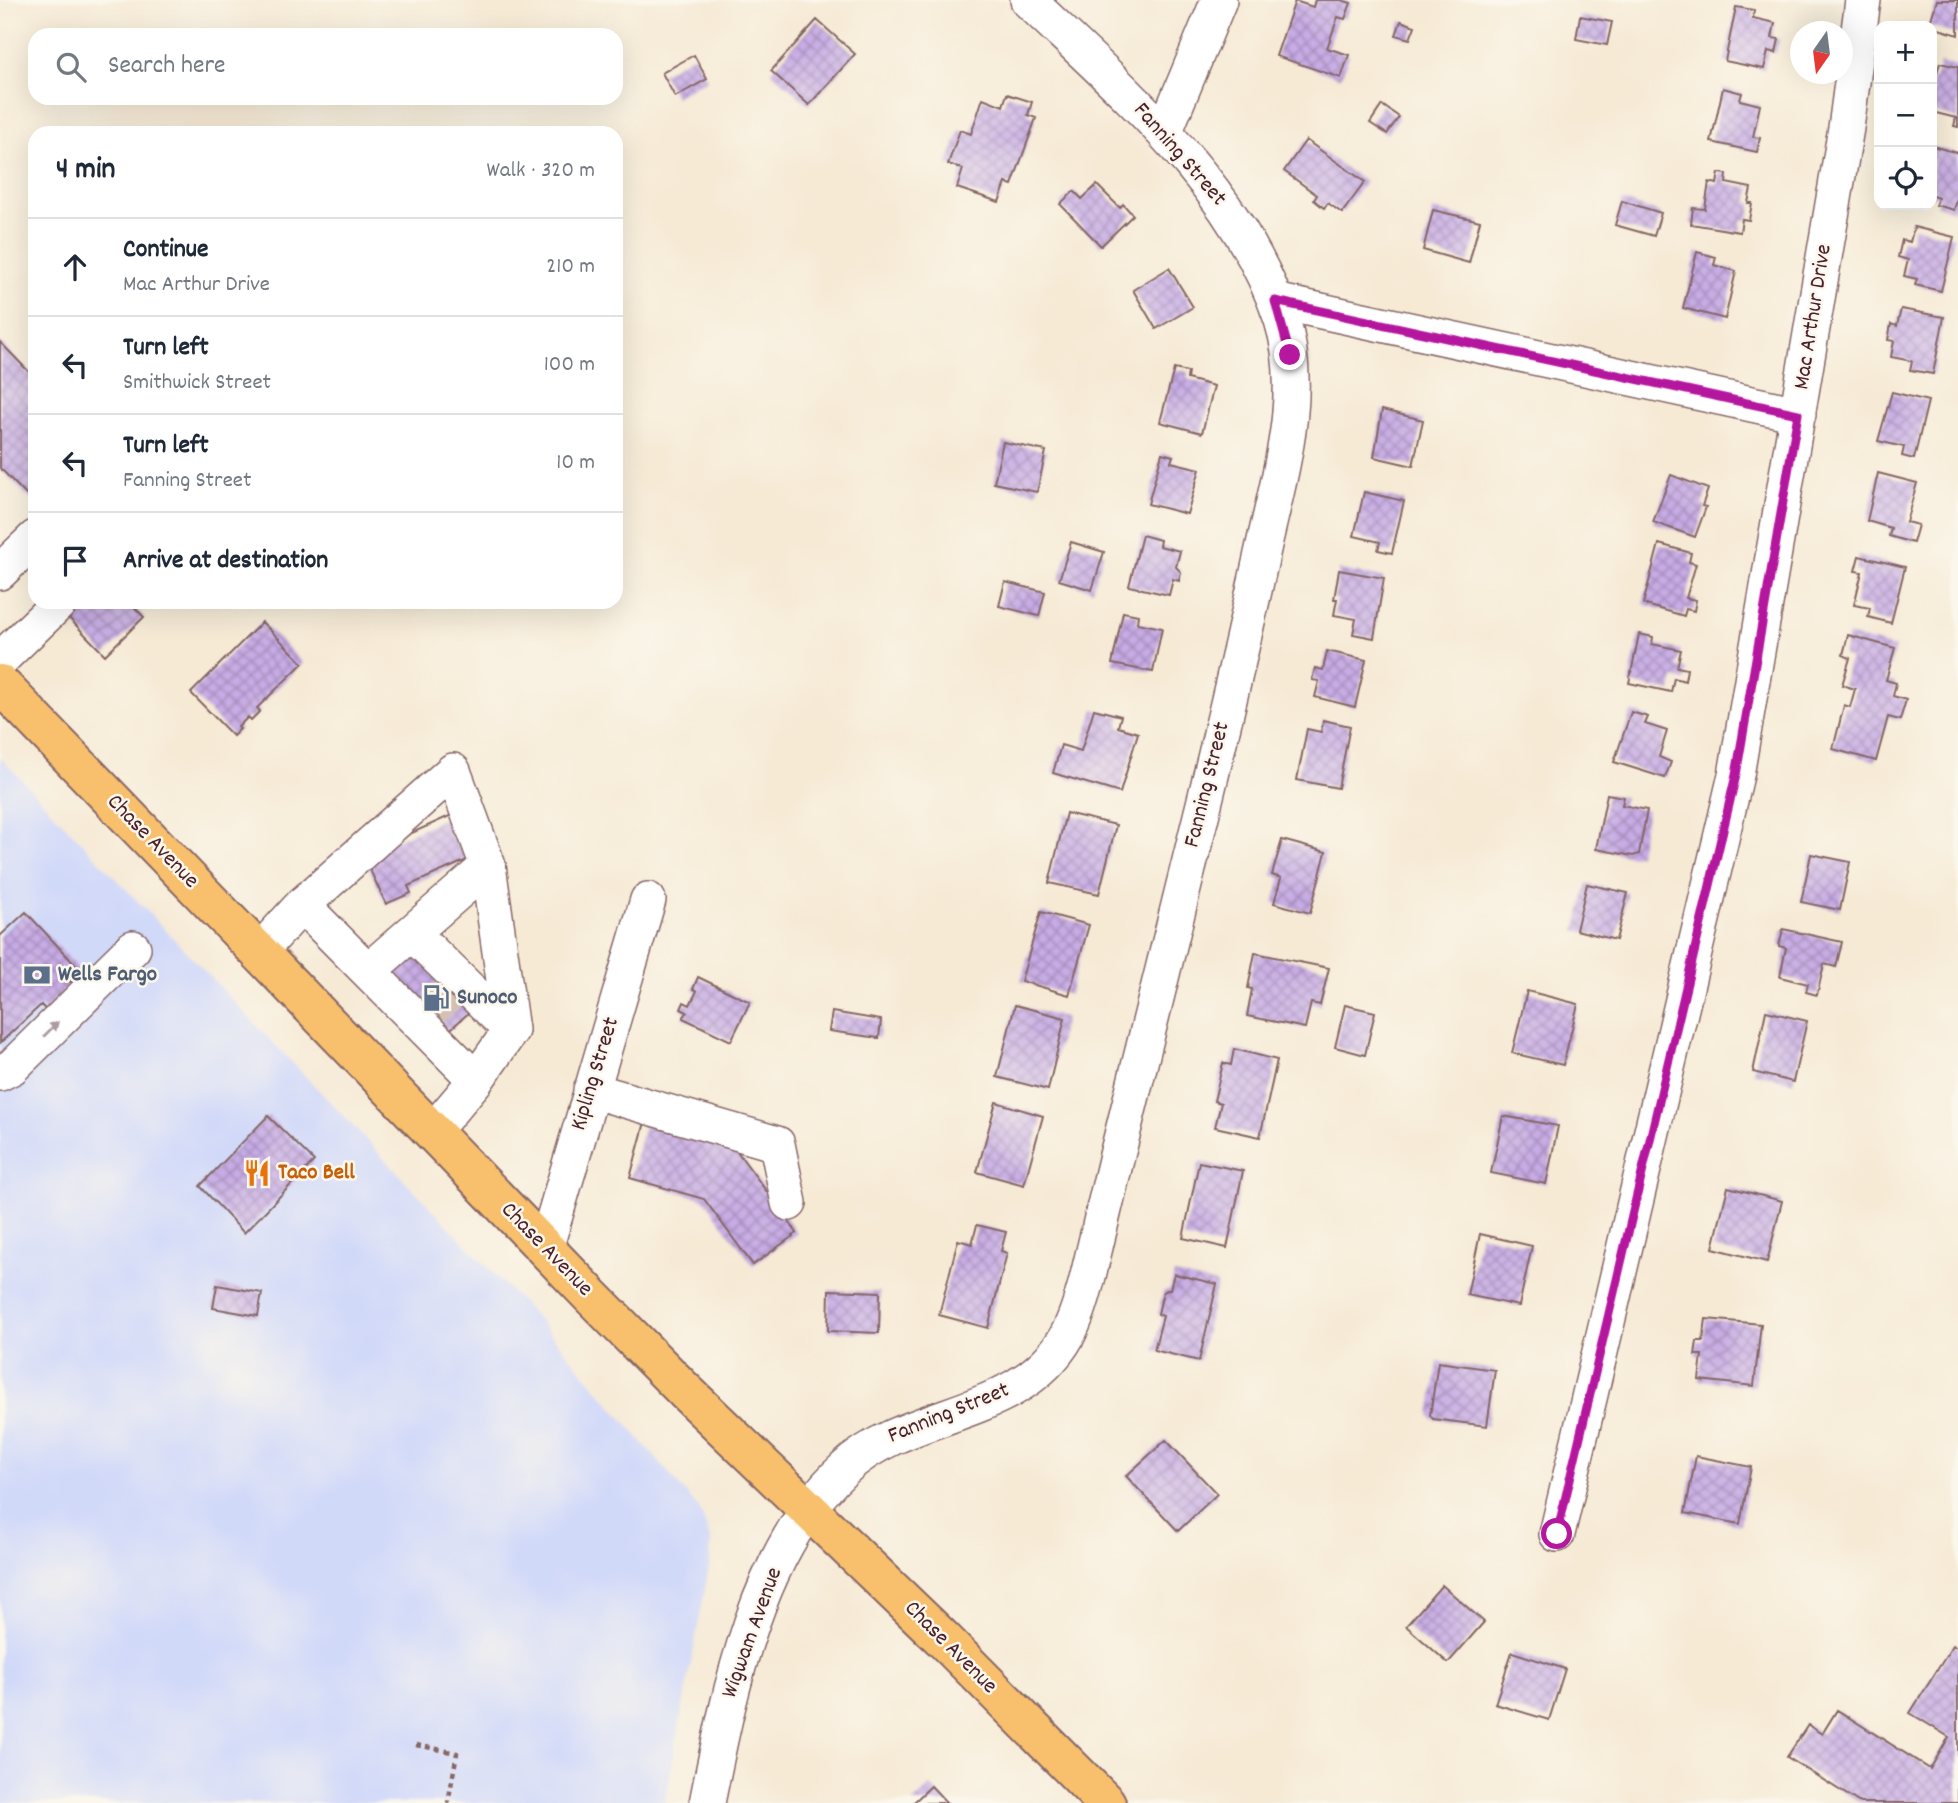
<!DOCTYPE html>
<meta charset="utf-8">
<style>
:root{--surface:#fff;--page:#f2f2f3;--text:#1f2937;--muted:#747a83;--line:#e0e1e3}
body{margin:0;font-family:Dekko,sans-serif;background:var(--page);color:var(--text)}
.controls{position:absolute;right:21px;top:21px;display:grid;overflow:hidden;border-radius:14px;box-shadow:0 7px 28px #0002}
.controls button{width:63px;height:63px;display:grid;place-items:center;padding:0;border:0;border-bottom:2px solid var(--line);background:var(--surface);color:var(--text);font:35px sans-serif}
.compass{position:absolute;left:1790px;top:21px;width:63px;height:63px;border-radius:50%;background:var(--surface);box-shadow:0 7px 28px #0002;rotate:194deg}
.stop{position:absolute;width:21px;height:21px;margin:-16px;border:5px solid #b5179e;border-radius:50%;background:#fff}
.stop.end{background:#b5179e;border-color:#fff;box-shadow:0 2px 7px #0008}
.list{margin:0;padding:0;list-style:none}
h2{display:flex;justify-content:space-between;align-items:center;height:91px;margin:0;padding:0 28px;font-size:30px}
h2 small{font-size:23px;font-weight:400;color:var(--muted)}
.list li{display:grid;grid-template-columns:46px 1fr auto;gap:21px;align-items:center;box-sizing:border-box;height:98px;padding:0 28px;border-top:2px solid var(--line)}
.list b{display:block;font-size:26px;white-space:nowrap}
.list p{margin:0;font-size:23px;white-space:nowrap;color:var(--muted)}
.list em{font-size:23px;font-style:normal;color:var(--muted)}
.icon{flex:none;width:38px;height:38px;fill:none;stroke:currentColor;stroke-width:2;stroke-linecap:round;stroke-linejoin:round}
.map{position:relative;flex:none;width:1958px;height:1803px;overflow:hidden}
.search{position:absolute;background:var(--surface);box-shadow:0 7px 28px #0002;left:28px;top:28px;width:595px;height:77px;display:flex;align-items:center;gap:18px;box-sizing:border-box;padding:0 24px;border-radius:21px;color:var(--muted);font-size:26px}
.panel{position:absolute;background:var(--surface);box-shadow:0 7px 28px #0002;left:28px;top:126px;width:595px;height:483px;border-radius:21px}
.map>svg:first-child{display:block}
</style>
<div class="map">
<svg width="1958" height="1803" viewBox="0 0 1958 1803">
<defs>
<pattern id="building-cross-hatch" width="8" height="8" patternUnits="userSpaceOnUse" patternTransform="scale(1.75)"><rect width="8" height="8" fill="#c7ace5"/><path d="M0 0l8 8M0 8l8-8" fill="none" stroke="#a48bba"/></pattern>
</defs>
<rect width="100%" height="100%" fill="#fbf7ec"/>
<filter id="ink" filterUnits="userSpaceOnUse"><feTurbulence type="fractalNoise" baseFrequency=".0143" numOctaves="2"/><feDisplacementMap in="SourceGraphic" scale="14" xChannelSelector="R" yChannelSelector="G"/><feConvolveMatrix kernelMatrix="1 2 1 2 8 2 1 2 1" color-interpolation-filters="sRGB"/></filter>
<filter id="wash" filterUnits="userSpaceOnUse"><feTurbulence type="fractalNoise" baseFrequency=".00686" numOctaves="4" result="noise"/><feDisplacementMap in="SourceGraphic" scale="28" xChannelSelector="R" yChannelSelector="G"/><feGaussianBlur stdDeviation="1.57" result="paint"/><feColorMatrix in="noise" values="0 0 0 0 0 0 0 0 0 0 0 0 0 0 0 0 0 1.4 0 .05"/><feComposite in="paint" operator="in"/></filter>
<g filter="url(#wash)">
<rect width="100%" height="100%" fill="#f6ead5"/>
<!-- built -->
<path fill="#d1d9f9" d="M 0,757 L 544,1326 L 700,1510 L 711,1541 L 709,1567 L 665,1803 L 0,1803 Z"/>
<g id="blocks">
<!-- building -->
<path fill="url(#building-cross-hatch)" d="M 1315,0 L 1341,0 L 1351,3 L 1345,19 L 1338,17 L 1327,48 L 1349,55 L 1341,78 L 1276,56 L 1295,1 L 1313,7 Z
M 1937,0 L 1958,0 L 1958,35 L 1929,26 Z
M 1736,7 L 1754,10 L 1753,18 L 1775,23 L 1772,38 L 1779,39 L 1776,53 L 1768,51 L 1764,69 L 1725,61 Z
M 1580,16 L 1612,22 L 1607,45 L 1576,39 Z
M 817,20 L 855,54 L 809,105 L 771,71 Z
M 1401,21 L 1415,26 L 1410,39 L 1396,35 Z
M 694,55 L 707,79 L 675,97 L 662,73 Z
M 1940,63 L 1958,67 L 1958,127 L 1954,126 L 1956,118 L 1932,112 L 1932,78 L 1935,79 Z
M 1723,88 L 1742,93 L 1740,100 L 1760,105 L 1753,137 L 1760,138 L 1757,152 L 1711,142 Z
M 1007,94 L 1032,102 L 1028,115 L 1036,118 L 1012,185 L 1006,183 L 999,202 L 957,188 L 963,169 L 948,164 L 960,130 L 971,134 L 983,98 L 1003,106 Z
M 1382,105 L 1399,117 L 1387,134 L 1370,123 Z
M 1306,140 L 1365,182 L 1342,213 L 1328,203 L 1324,208 L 1314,200 L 1317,195 L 1284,171 Z
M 1932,146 L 1958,153 L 1958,197 L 1954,210 L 1936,205 L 1938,198 L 1932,196 Z
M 1719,173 L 1727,174 L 1726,183 L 1751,188 L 1748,203 L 1752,203 L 1749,220 L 1742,219 L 1740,232 L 1691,224 L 1693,208 L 1705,209 L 1709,182 L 1717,184 Z
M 1097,185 L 1120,208 L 1123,204 L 1133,215 L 1101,246 L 1060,204 L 1074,191 L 1082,199 Z
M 1622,201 L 1661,213 L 1654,236 L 1615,225 Z
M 1433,210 L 1480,221 L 1469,263 L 1423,250 Z
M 1914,227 L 1954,237 L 1941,291 L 1915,285 L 1917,279 L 1904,276 L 1908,260 L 1898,257 L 1902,240 L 1910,242 Z
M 1697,252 L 1716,257 L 1714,265 L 1736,271 L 1725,319 L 1683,308 Z
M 1169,268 L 1193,307 L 1156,329 L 1133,290 Z
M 1901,309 L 1944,317 L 1933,374 L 1910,370 L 1912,361 L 1891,357 L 1894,341 L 1888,340 L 1891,324 L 1897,326 Z
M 0,342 L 35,378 L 35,504 L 0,468 Z
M 1174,369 L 1188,372 L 1187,379 L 1214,386 L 1202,433 L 1160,422 Z
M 1892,392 L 1928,401 L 1914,459 L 1902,456 L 1904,447 L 1878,441 Z
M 1382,410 L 1423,420 L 1413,466 L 1374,457 Z
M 1003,442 L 1046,451 L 1037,492 L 994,483 Z
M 1162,453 L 1173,456 L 1171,462 L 1200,469 L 1187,514 L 1148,504 Z
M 1878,473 L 1917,483 L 1906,522 L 1918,525 L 1913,543 L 1889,536 L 1891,528 L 1867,521 Z
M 1671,475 L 1708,489 L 1702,506 L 1706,507 L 1695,537 L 1653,522 Z
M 1364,492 L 1404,501 L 1392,553 L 1378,550 L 1380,542 L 1354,536 Z
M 1142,535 L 1160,540 L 1159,546 L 1180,551 L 1176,567 L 1181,572 L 1179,581 L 1173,579 L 1169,595 L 1129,586 Z
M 1071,542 L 1104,552 L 1092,590 L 1059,580 Z
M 1659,544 L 1691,553 L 1689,562 L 1696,564 L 1686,598 L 1696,600 L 1694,611 L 1686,609 L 1684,616 L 1643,604 Z
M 1859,556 L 1905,567 L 1891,623 L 1868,617 L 1870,608 L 1854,605 L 1862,572 L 1855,571 Z
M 1339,570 L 1384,578 L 1374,638 L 1353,634 L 1356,619 L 1334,615 L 1337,599 L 1334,599 Z
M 1005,582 L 1045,592 L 1039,616 L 999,606 Z
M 75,602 L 141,602 L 135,608 L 144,617 L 105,655 L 64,613 Z
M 1123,612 L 1138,615 L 1137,623 L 1162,628 L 1153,672 L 1112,664 Z
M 262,622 L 303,663 L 257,708 L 260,711 L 251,720 L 248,717 L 238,727 L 240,729 L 233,736 L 191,693 Z
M 1639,634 L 1653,637 L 1652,644 L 1681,650 L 1677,667 L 1687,669 L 1685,681 L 1674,678 L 1671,692 L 1629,683 Z
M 1848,635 L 1895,648 L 1886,680 L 1896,683 L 1893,696 L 1906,700 L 1900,720 L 1888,717 L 1876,761 L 1833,749 L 1844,705 L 1850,707 L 1855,689 L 1842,685 L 1850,658 L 1843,655 Z
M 1327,651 L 1366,660 L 1355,707 L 1315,697 L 1319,681 L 1312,680 L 1315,668 L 1323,670 Z
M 1094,709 L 1121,716 L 1118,727 L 1138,733 L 1120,793 L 1053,773 L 1061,745 L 1081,751 Z
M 1631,712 L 1648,717 L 1645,724 L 1667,731 L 1659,757 L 1671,762 L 1665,778 L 1614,762 Z
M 1323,720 L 1350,726 L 1338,788 L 1297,780 L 1307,729 L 1321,732 Z
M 1607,794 L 1624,797 L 1622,805 L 1647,810 L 1639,854 L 1633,856 L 1596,849 Z
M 456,813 L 476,856 L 408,886 L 411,893 L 386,904 L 363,855 Z
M 1066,813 L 1116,825 L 1099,894 L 1049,883 Z
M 1282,840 L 1326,852 L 1310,913 L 1274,903 L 1281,878 L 1272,875 Z
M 1811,854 L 1850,862 L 1840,910 L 1801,902 Z
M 1587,884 L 1628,893 L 1616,940 L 1576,930 Z
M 26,912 L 80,970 L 69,980 L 94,1008 L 67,1033 L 41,1005 L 0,1043 L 0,936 Z
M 1041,912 L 1089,925 L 1069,995 L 1021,981 Z
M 1783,929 L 1842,942 L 1836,967 L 1824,964 L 1817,995 L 1806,992 L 1808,984 L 1780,977 L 1786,948 L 1779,946 Z
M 419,949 L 474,1008 L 443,1036 L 388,976 Z
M 1255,953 L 1329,968 L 1320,1005 L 1311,1003 L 1305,1028 L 1247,1016 L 1252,989 L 1248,988 Z
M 698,977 L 750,1002 L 731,1041 L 683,1018 L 687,1012 L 681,1009 L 684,1002 L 690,1005 L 697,991 L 693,989 Z
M 1527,991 L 1578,1004 L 1563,1065 L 1512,1053 Z
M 1015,1005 L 1065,1018 L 1048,1090 L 997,1077 Z
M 1345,1005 L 1375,1012 L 1365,1055 L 1335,1047 Z
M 1766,1011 L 1807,1021 L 1793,1082 L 1753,1072 Z
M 832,1012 L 881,1020 L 879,1038 L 829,1031 Z
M 1234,1049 L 1277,1060 L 1260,1137 L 1215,1127 L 1221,1103 L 1214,1101 L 1223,1063 L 1231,1065 Z
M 996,1102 L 1043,1116 L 1024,1185 L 977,1172 Z
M 268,1116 L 314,1161 L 244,1233 L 200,1186 Z
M 1503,1116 L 1558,1126 L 1546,1184 L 1491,1173 Z
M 645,1122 L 734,1147 L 797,1233 L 753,1265 L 704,1199 L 630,1178 Z
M 1199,1162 L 1243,1171 L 1227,1248 L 1183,1238 Z
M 1728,1187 L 1782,1201 L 1767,1262 L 1713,1248 Z
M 977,1225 L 1006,1232 L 1001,1251 L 1007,1253 L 988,1328 L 939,1315 L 958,1240 L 972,1244 Z
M 1480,1234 L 1532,1246 L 1519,1306 L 1467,1295 Z
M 1174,1274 L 1217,1284 L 1199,1361 L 1154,1350 L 1163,1316 L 1158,1314 L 1163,1292 L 1170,1289 Z
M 217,1285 L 262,1293 L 258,1316 L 213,1308 Z
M 829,1290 L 880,1292 L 879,1333 L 828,1331 Z
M 1706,1319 L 1761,1324 L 1754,1386 L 1699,1380 L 1702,1355 L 1695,1355 L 1697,1341 L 1703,1341 Z
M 1438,1362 L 1495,1370 L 1487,1426 L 1433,1419 L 1430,1415 Z
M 1166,1440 L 1217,1494 L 1178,1531 L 1126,1476 Z
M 1696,1456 L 1751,1467 L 1740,1524 L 1685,1513 Z
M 1442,1585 L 1484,1622 L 1448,1663 L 1406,1626 Z
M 1953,1645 L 1958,1648 L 1958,1803 L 1860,1803 L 1787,1757 L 1808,1725 L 1822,1734 L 1837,1710 L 1930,1769 L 1949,1737 L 1910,1713 Z
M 1512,1652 L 1565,1669 L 1549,1720 L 1495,1704 Z
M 931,1786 L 947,1803 L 913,1803 Z"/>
</g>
</g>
<g filter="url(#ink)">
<use href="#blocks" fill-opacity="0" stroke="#866666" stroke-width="2"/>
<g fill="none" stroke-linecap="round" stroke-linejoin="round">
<!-- minor-tunnel -->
<path stroke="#d4c1b3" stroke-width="35" stroke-dasharray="35 18" stroke-linecap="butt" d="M 424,1016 L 455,988"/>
<defs>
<path id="minor" d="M 1164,133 L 1219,0
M 1275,301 L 1798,414
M 0,572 L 35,538
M 0,660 L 60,602
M 302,905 L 476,1080
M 412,933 L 511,1030 L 476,1080 L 432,1132
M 258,953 L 302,905 L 453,771 L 488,866 L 511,1030
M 368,971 L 488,866
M 0,1073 L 12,1067 L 133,948
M 591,1090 L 777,1144 L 789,1203
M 545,1249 L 648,900
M 1557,1534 L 1736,775 L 1846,128 L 1863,0
M 707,1803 C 729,1693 757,1549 844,1469 C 909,1408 1020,1419 1067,1336 C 1077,1317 1083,1296 1088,1276 C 1126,1117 1165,958 1205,800 C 1225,718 1244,637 1262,554 C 1278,480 1306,395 1282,320 C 1238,187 1126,94 1028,0"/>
<path id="major" d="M 0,684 L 591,1296 L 685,1391 L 944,1640 L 1106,1803"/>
</defs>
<!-- minor casing -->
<use href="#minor" stroke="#866666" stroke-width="38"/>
<!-- major casing -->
<use href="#major" stroke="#866666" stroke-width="42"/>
<!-- path -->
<path stroke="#866666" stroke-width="4.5" stroke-dasharray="5 5" stroke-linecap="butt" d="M 416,1745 L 457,1753 L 448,1803"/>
<!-- minor -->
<use href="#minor" stroke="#fff" stroke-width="35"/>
<!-- major -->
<use href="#major" stroke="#f8bf6c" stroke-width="38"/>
</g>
<!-- one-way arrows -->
<defs><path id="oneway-solid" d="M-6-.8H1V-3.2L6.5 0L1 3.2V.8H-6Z" transform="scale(1.75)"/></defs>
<use fill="#ae9aa0" href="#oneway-solid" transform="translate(51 1029) rotate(-45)"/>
</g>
<g fill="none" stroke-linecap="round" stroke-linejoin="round" filter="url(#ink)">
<!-- route -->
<path stroke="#b5179e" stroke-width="9" d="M 1290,355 L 1275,301 L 1798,414 L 1736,775 L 1557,1534"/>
</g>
<!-- icons -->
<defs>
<symbol id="bank-bare" viewBox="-9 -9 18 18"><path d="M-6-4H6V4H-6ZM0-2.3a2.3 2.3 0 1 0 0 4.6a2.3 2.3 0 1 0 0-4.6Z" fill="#5c6f8a" stroke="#fbf7ec" stroke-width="2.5" paint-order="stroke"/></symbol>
<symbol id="fuel-bare" viewBox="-9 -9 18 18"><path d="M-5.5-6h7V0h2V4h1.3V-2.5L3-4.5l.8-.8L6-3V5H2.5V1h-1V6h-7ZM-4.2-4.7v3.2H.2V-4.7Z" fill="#5c6f8a" stroke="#fbf7ec" stroke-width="2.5" paint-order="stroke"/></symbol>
<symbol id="restaurant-bare" viewBox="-9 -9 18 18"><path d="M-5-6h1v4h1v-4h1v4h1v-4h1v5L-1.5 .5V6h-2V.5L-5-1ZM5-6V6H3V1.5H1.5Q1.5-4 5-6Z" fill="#e8710a" stroke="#fbf7ec" stroke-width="2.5" paint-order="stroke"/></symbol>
</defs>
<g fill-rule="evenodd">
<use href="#bank-bare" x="18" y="956" width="38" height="38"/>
<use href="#fuel-bare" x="417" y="979" width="38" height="38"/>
<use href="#restaurant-bare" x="238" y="1154" width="38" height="38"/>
</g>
<g text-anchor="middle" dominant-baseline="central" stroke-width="5" stroke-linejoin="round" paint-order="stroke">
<!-- street labels -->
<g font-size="23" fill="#4a1f2b" stroke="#fbf7ec">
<text transform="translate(1179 155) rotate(49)">Fanning Street</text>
<text transform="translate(1814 317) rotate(-81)">Mac Arthur Drive</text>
<text transform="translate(1208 785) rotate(-76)">Fanning Street</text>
<text transform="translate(152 842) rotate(46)">Chase Avenue</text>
<text transform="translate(596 1074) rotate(-73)">Kipling Street</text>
<text transform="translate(546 1250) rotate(46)">Chase Avenue</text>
<text transform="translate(949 1414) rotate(-22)">Fanning Street</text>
<text transform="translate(753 1633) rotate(-70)">Wigwam Avenue</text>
<text transform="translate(950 1648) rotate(45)">Chase Avenue</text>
</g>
<!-- service labels -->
<g font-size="23" font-weight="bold" fill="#4e5e75" stroke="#fbf7ec" text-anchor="start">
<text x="58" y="975">Wells Fargo</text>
<text x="457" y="998">Sunoco</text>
</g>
<!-- food labels -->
<g font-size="23" font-weight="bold" fill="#c56008" stroke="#fbf7ec" text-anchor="start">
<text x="278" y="1173">Taco Bell</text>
</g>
</g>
</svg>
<div class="controls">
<button>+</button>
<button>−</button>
<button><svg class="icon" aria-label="locate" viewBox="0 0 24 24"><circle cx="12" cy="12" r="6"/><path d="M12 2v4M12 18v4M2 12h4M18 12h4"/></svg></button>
</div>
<svg class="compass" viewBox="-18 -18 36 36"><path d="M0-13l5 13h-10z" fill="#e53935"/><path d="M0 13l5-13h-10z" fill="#747a83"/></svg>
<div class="stop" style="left:1557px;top:1534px"></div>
<div class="stop end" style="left:1290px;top:355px"></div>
<div class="search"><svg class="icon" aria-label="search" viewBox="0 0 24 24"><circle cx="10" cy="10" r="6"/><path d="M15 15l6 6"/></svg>Search here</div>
<section class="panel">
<h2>4 min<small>Walk · 320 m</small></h2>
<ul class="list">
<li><svg class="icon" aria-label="ahead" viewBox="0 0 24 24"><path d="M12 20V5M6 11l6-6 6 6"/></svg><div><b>Continue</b><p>Mac Arthur Drive</p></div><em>210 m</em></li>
<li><svg class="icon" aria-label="left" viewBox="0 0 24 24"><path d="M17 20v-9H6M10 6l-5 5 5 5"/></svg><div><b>Turn left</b><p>Smithwick Street</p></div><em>100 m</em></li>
<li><svg class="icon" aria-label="left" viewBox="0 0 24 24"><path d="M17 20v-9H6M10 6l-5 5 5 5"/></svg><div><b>Turn left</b><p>Fanning Street</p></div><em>10 m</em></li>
<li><svg class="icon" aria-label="arrive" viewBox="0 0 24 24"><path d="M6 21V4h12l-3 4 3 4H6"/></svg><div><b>Arrive at destination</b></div></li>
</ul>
</section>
</div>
